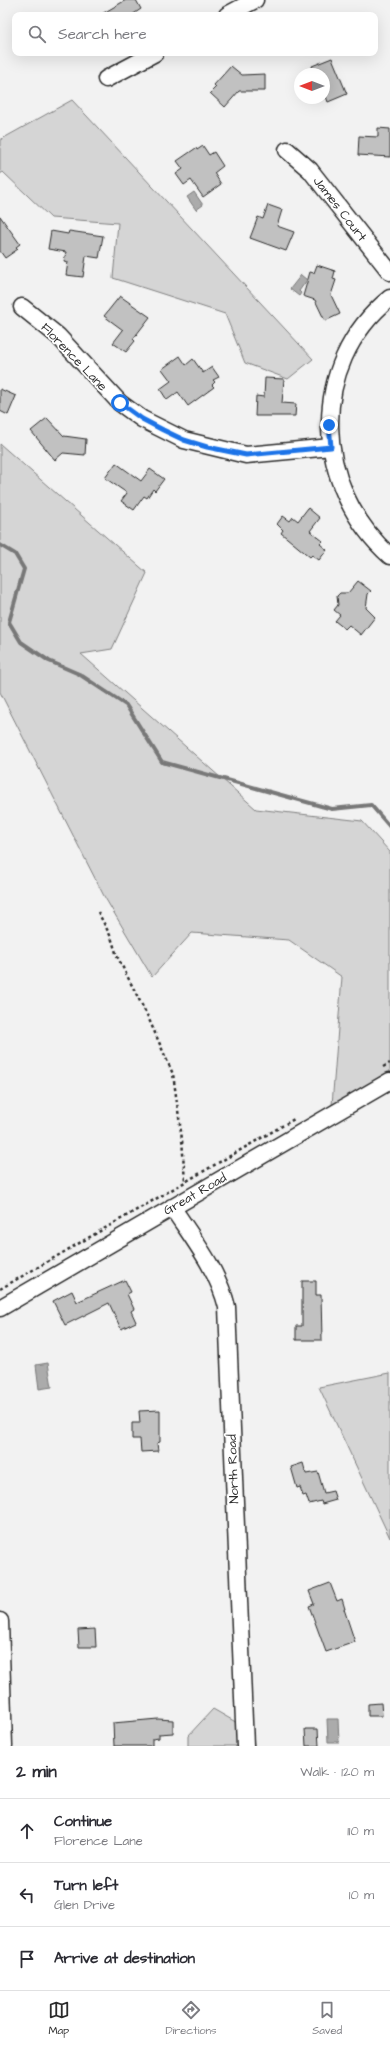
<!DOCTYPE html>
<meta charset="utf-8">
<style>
:root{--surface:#fff;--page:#f7f7f7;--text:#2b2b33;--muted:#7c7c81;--line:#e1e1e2;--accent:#2b2b2b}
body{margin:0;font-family:"Architects Daughter",sans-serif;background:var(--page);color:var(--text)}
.compass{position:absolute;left:294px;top:68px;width:36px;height:36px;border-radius:50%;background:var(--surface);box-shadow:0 4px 16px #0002;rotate:270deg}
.stop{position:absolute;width:12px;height:12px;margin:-9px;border:3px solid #1a73e8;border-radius:50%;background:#fff}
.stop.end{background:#1a73e8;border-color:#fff;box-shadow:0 1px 4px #0008}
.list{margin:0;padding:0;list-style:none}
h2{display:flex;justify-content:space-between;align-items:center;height:52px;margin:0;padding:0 16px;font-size:17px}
h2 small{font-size:13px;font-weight:400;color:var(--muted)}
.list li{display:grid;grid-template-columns:26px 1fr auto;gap:12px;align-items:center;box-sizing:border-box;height:64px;padding:0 16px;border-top:1px solid var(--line)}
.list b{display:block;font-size:15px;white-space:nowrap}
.list p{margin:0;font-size:13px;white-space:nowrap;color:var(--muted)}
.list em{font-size:13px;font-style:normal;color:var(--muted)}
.icon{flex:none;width:22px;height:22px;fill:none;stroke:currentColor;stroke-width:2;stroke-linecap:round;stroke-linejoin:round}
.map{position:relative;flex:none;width:390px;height:1746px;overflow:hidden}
.search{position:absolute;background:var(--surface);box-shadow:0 4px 16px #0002;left:12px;right:12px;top:12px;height:44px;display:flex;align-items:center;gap:10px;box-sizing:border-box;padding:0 14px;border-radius:8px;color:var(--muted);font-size:15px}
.sheet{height:244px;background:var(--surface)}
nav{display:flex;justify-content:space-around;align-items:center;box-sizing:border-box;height:56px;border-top:1px solid var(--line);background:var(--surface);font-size:11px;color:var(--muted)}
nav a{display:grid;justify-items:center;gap:2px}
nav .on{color:var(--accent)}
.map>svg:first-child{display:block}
</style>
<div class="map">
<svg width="390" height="1746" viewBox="0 0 390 1746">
<rect width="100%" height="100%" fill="#f2f2f2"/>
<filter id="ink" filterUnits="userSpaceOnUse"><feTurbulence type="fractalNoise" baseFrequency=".025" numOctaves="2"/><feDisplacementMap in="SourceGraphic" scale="8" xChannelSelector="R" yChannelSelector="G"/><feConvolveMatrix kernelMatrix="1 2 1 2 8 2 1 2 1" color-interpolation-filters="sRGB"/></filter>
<g filter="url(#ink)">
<!-- green -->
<path fill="#d5d5d5" stroke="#808080" d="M 72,100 L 313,359 L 288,379 L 245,363 L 225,314 L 113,278 L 118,223 L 51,218 L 3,172 L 0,174 L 0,140 Z
M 0,444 L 147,573 L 112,649 L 81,654 L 256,809 L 362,821 L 390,852 L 390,1084 L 331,1118 L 342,977 L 289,940 L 192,933 L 152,977 L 104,896 L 0,692 Z
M 390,1373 L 390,1538 L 319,1387 Z
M 213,1709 L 253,1732 L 254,1746 L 188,1746 L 188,1736 Z"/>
<!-- water -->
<path fill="#ababab" stroke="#787878" d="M 194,192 L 203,205 L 196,210 L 187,197 Z
M 301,275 L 307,280 L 299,291 L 301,293 L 299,296 L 290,289 Z
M 48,1363 L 52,1387 L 39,1389 L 36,1365 Z
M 327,1719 L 338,1719 L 339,1742 L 328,1742 Z"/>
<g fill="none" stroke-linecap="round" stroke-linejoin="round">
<!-- stream -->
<path stroke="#787878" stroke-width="4" d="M 0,545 L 15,554 L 24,569 L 9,622 L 21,642 L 49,661 L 79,674 L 126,705 L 162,762 L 332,809 L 371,805 L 390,827"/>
</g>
<!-- building -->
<path fill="#c1c1c1" stroke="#2b2b2b" d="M 126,0 L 136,0 L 141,9 L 132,15 L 100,15 Z
M 332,58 L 347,94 L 328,102 L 324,91 L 324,74 L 314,74 L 312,66 Z
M 231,66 L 242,75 L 265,74 L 265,91 L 239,91 L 225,107 L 210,93 L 216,87 L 214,85 Z
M 378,128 L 390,129 L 390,157 L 358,155 L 359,136 L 378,137 Z
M 203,146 L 209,155 L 214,152 L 223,166 L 214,173 L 221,184 L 203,197 L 191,180 L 184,185 L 176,174 L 183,169 L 177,161 L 196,148 L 197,150 Z
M 268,205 L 282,210 L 277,226 L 294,232 L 286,251 L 250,238 L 258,217 L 263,219 Z
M 0,216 L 20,244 L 16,247 L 18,249 L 5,258 L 0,251 Z
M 51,231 L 68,234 L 69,231 L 103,236 L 99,258 L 86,256 L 83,277 L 66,275 L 68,262 L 64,261 L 66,252 L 48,249 Z
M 317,265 L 335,271 L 333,279 L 336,280 L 331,295 L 340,314 L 325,321 L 315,300 L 303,296 L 310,272 L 314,273 Z
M 120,296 L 150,317 L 133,339 L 135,341 L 126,352 L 113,343 L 123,330 L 104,316 Z
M 180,356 L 186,365 L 193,359 L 203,373 L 212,367 L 219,377 L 213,380 L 215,382 L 212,385 L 214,387 L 188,406 L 178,392 L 167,400 L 160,389 L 171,381 L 162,369 Z
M 265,378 L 284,379 L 282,403 L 296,404 L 295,416 L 255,416 L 256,396 L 264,397 Z
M 0,389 L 16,396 L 8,415 L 0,411 Z
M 47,418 L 64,436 L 86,439 L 85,455 L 63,453 L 55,460 L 31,431 Z
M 116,463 L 141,481 L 150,469 L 164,479 L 155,491 L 153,489 L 147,498 L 144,496 L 134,510 L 121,501 L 127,493 L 105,478 Z
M 308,508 L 320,518 L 310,531 L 323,541 L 320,544 L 327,550 L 319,560 L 312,555 L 310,557 L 281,533 L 283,530 L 277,524 L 283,516 L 290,521 L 293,517 L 298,521 Z
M 358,581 L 371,591 L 368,594 L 366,608 L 375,617 L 361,635 L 349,625 L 345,629 L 335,621 L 340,615 L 334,610 L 338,605 L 337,596 L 340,593 L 348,593 Z
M 125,1280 L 131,1292 L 127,1294 L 134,1309 L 131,1311 L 136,1322 L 121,1329 L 109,1303 L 65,1325 L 53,1301 L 72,1291 L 77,1302 Z
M 302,1281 L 316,1281 L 316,1295 L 321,1295 L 322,1340 L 296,1340 L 296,1326 L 302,1326 Z
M 160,1410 L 160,1442 L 157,1443 L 158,1451 L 141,1452 L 140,1439 L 132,1439 L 132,1423 L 140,1423 L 139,1411 Z
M 303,1463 L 306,1474 L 318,1472 L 324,1493 L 333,1491 L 336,1500 L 322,1504 L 321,1501 L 309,1504 L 306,1495 L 303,1496 L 300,1487 L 297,1488 L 291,1467 Z
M 330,1583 L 337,1601 L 342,1599 L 345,1609 L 344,1609 L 355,1642 L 326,1652 L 309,1606 L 314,1604 L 309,1591 Z
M 95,1629 L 96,1647 L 79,1647 L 78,1630 Z
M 381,1703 L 382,1716 L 368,1716 L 368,1704 Z
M 158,1719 L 173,1720 L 173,1733 L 159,1734 L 159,1738 L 152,1739 L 152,1746 L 114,1746 L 113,1723 Z
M 305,1729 L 318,1729 L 319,1746 L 306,1746 Z"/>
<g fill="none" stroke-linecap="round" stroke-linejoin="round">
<defs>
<path id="minor" d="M 227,15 L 255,0
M 106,79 L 155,53
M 287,150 L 310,170 L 390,272
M 390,298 C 307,365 313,487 390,556
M 22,307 L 58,336 L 120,403 L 142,419 L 184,440 L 246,455 L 331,447
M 172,1207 C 193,1239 218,1270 227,1307 L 245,1746
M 0,1308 L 390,1081
M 0,1621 L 4,1746"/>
</defs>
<!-- minor casing -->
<use href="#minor" stroke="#2b2b2b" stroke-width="19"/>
<!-- path -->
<path stroke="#2b2b2b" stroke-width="2.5" stroke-dasharray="3 3" stroke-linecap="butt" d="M 98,912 L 111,937 L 117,956 L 148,1017 L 173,1074 L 182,1139 L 185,1182
M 383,1067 L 390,1063
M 0,1289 L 294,1119"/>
<!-- minor -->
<use href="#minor" stroke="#fff" stroke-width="16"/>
</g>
</g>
<g fill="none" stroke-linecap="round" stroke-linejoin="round" filter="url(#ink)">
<!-- route -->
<path stroke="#1a73e8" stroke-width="5" d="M 120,403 L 142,419 L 163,430 L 184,440 L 207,447 L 246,455 L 331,447 L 329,425"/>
</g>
<g text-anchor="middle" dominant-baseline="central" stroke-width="3.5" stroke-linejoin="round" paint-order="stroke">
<!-- street labels -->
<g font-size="13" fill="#2b2b2b" stroke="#fff">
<text transform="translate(340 209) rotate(52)">James Court</text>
<text transform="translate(74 357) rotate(46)">Florence Lane</text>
<text transform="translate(195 1194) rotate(-30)">Great Road</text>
<text transform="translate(233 1469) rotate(-92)">North Road</text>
</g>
</g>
</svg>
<svg class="compass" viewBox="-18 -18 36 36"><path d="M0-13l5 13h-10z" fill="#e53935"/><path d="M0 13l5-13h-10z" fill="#7c7c81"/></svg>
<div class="stop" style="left:120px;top:403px"></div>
<div class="stop end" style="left:329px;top:425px"></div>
<div class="search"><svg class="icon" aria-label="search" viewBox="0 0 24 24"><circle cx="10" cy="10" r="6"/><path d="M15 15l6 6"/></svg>Search here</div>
</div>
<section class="sheet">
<h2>2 min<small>Walk · 120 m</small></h2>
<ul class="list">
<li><svg class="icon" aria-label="ahead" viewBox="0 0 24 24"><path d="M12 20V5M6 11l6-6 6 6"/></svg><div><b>Continue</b><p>Florence Lane</p></div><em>110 m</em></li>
<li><svg class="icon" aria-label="left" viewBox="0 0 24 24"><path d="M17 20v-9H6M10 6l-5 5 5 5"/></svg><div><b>Turn left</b><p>Glen Drive</p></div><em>10 m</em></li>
<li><svg class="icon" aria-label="arrive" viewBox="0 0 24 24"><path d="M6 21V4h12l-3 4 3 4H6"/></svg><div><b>Arrive at destination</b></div></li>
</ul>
</section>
<nav>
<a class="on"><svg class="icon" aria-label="map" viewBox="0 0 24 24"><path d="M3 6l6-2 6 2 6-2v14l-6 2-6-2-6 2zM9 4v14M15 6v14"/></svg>Map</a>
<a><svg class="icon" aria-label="directions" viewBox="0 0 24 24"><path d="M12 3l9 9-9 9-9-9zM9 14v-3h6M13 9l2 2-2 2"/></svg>Directions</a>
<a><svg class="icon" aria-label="saved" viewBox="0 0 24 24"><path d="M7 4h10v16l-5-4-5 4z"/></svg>Saved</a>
</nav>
